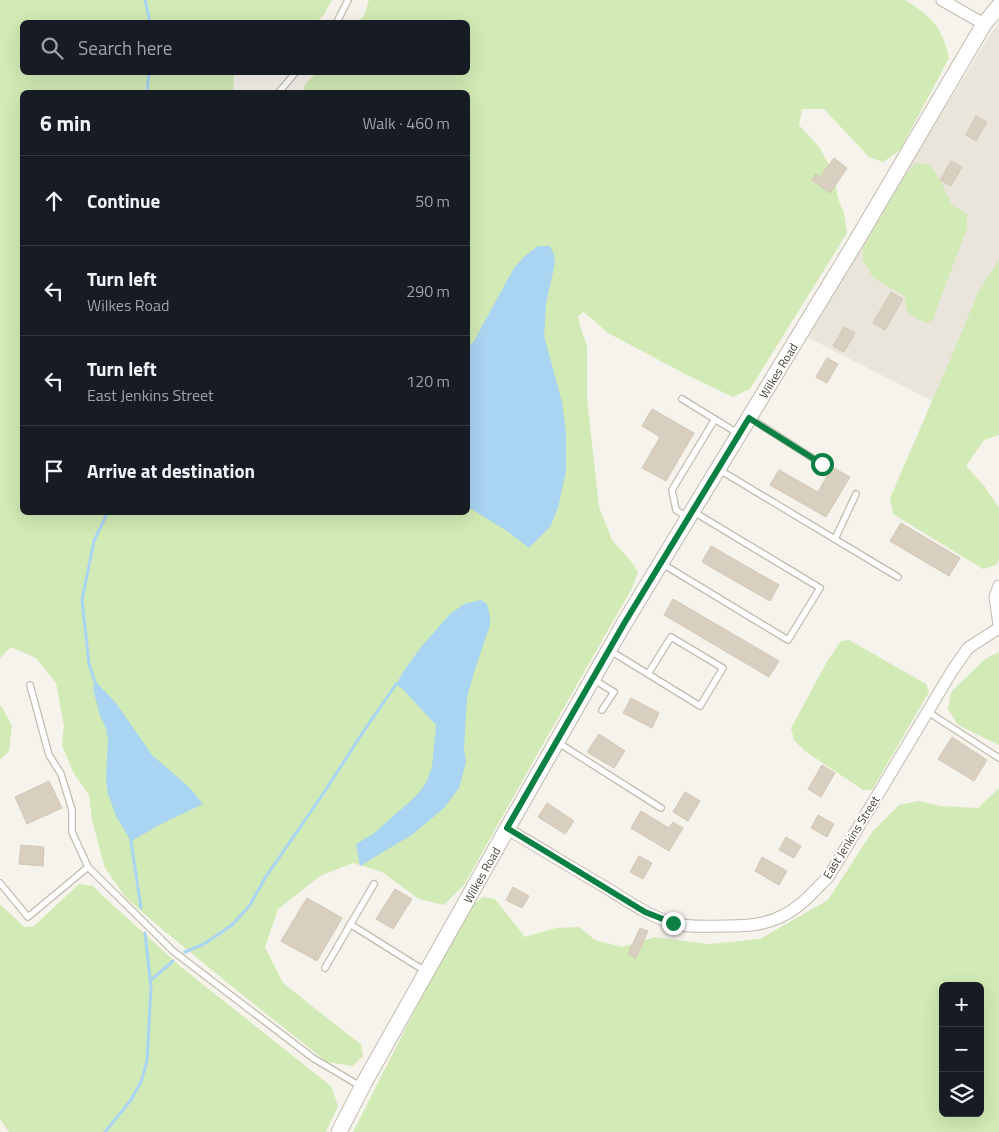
<!DOCTYPE html>
<meta charset="utf-8">
<style>
:root{--surface:#171b24;--page:#242831;--text:#f1f3f6;--muted:#9ea1a6;--line:#363941}
body{margin:0;font-family:"Titillium Web",sans-serif;background:var(--page);color:var(--text)}
.controls{position:absolute;right:15px;bottom:15px;display:grid;overflow:hidden;border-radius:8px;box-shadow:0 5px 20px #0002}
.controls button{width:45px;height:45px;display:grid;place-items:center;padding:0;border:0;border-bottom:1px solid var(--line);background:var(--surface);color:var(--text);font:25px sans-serif}
.stop{position:absolute;width:15px;height:15px;margin:-11px;border:4px solid #0b8043;border-radius:50%;background:#fff}
.stop.end{background:#0b8043;border-color:#fff;box-shadow:0 1px 5px #0008}
.list{margin:0;padding:0;list-style:none}
h2{display:flex;justify-content:space-between;align-items:center;height:65px;margin:0;padding:0 20px;font-size:21px}
h2 small{font-size:16px;font-weight:400;color:var(--muted)}
.list li{display:grid;grid-template-columns:32px 1fr auto;gap:15px;align-items:center;box-sizing:border-box;height:90px;padding:0 20px;border-top:1px solid var(--line)}
.list b{display:block;font-size:19px;white-space:nowrap}
.list p{margin:0;font-size:16px;white-space:nowrap;color:var(--muted)}
.list em{font-size:16px;font-style:normal;color:var(--muted)}
.icon{flex:none;width:28px;height:28px;fill:none;stroke:currentColor;stroke-width:2;stroke-linecap:round;stroke-linejoin:round}
.map{position:relative;flex:none;width:999px;height:1132px;overflow:hidden}
.search{position:absolute;background:var(--surface);box-shadow:0 5px 20px #0002;left:20px;top:20px;width:450px;height:55px;display:flex;align-items:center;gap:12px;box-sizing:border-box;padding:0 18px;border-radius:8px;color:var(--muted);font-size:19px}
.panel{position:absolute;background:var(--surface);box-shadow:0 5px 20px #0002;left:20px;top:90px;width:450px;height:425px;border-radius:8px}
.map>svg:first-child{display:block}
</style>
<div class="map">
<svg width="999" height="1132" viewBox="0 0 999 1132">
<rect width="100%" height="100%" fill="#f6f3ec"/>
<!-- residential -->
<path fill="#eae5da" d="M 999,23 L 999,323 L 950,410 L 805,336 L 991,33 Z"/>
<!-- green -->
<path fill="#d2eab5" fill-rule="evenodd" d="M 0,0 L 332,0 L 323,16 L 317,22 L 22,22 L 22,72 L 234,73 L 233,92 L 22,92 L 22,512 L 468,512 L 468,92 L 303,92 L 305,84 L 316,73 L 468,72 L 468,22 L 358,22 L 364,15 L 369,0 L 905,0 C 932,17 942,26 949,58 L 900,150 L 883,162 L 869,157 L 824,109 L 802,109 L 799,125 L 819,147 L 834,174 L 838,199 L 844,213 L 847,233 L 750,389 L 733,397 L 685,374 L 608,333 L 584,312 L 578,316 L 580,326 L 587,346 L 587,398 L 599,507 L 612,540 L 630,560 L 638,572 L 632,588 L 534,760 L 464,885 L 444,905 L 419,899 L 382,872 L 353,863 L 320,876 L 278,909 L 265,947 L 283,983 L 346,1033 L 361,1044 L 363,1056 L 353,1066 L 327,1062 L 235,989 L 163,930 L 126,898 L 105,868 L 92,820 L 89,795 L 73,772 L 62,745 L 64,726 L 56,683 L 36,658 L 11,647 L 0,658 Z
M 916,163 L 930,165 L 938,176 L 952,205 L 967,214 L 967,229 L 939,302 L 933,320 L 926,323 C 911,315 905,315 905,296 L 873,278 L 863,261 L 863,248 L 902,179 Z
M 999,260 L 999,435 L 984,440 L 966,466 L 985,487 L 999,508 L 999,560 L 996,565 L 983,569 L 893,514 L 890,498 L 950,360 L 978,293 Z
M 849,640 L 926,684 L 929,692 L 872,790 L 863,790 L 805,751 L 794,740 L 791,728 L 828,660 L 841,641 Z
M 999,652 L 999,746 L 997,744 L 958,725 L 948,709 L 951,692 L 985,659 Z
M 0,705 L 2,707 L 12,726 L 9,751 L 0,760 Z
M 999,788 L 999,1132 L 353,1132 L 465,911 L 483,897 L 495,899 L 525,937 L 556,928 L 579,927 L 595,940 L 622,947 L 655,937 L 708,944 L 760,939 L 828,900 L 872,832 L 899,805 L 918,801 L 941,806 L 978,808 ZM 943,986 L 980,986 L 980,1113 L 943,1113 Z
M 79,884 L 93,886 L 103,896 L 181,967 L 331,1086 L 338,1106 L 326,1132 L 9,1132 L 0,1119 L 0,904 L 24,927 L 34,926 Z"/>
<!-- water -->
<path fill="#a9d4f2" d="M 538,246 L 550,246 L 554,255 L 555,263 L 546,304 L 544,336 L 562,402 L 566,434 L 566,471 L 558,508 L 550,527 L 529,548 L 507,531 L 468,507 L 468,348 L 474,341 L 514,268 L 525,256 Z
M 481,600 L 487,604 L 490,617 L 490,625 L 474,672 L 467,698 L 464,749 L 466,762 L 459,788 L 444,808 L 413,834 L 360,866 L 356,844 L 373,834 L 417,795 L 426,783 L 432,767 L 436,725 L 397,683 L 403,672 L 421,647 L 450,614 L 464,604 Z
M 97,683 L 116,703 L 152,755 L 189,787 L 203,804 L 161,824 L 131,841 L 116,816 L 108,794 L 106,779 L 108,740 L 106,728 L 100,716 L 93,688 L 95,684 Z"/>
<g fill="none" stroke-linecap="round" stroke-linejoin="round">
<!-- stream -->
<path stroke="#a9d4f2" stroke-width="3" d="M 145,0 L 150,22
M 147,92 L 149,72
M 97,688 L 89,664 L 82,600 L 94,541 L 108,512
M 132,837 L 131,841 L 141,908
M 185,952 L 204,944 L 232,925 L 250,905 L 265,878 L 325,791 L 363,732 L 397,683 L 401,686
M 151,980 L 173,961
M 105,1132 L 131,1100 L 141,1082 L 147,1061 L 151,987 L 145,933"/>
</g>
<!-- building -->
<path fill="#d8cfc1" stroke="#d3c7b4" d="M 976,116 L 987,122 L 976,141 L 966,135 Z
M 834,158 L 847,168 L 830,193 L 812,180 L 816,174 L 820,177 Z
M 951,161 L 962,167 L 951,186 L 940,180 Z
M 891,292 L 903,299 L 885,330 L 873,323 Z
M 844,327 L 855,333 L 844,352 L 833,346 Z
M 827,358 L 838,364 L 827,383 L 816,377 Z
M 652,409 L 694,433 L 666,481 L 642,468 L 660,437 L 642,426 Z
M 832,467 L 850,477 L 826,517 L 770,485 L 779,470 L 818,492 Z
M 901,523 L 960,558 L 949,576 L 890,541 Z
M 711,546 L 779,585 L 770,601 L 702,562 Z
M 673,599 L 779,661 L 769,677 L 664,615 Z
M 631,698 L 659,713 L 652,728 L 623,713 Z
M 599,734 L 625,751 L 614,768 L 587,752 Z
M 952,737 L 987,760 L 974,781 L 938,759 Z
M 822,765 L 835,773 L 821,797 L 808,789 Z
M 49,781 L 62,808 L 27,824 L 15,797 Z
M 685,792 L 700,801 L 688,821 L 673,812 Z
M 547,803 L 574,821 L 565,834 L 538,817 Z
M 641,811 L 669,828 L 673,822 L 683,828 L 669,851 L 631,828 Z
M 818,815 L 834,824 L 827,837 L 811,828 Z
M 786,837 L 801,846 L 794,858 L 779,850 Z
M 21,845 L 44,847 L 43,866 L 19,864 Z
M 639,856 L 652,863 L 643,879 L 630,872 Z
M 762,857 L 787,871 L 779,885 L 755,871 Z
M 513,887 L 529,896 L 522,908 L 506,900 Z
M 395,889 L 412,899 L 393,929 L 376,919 Z
M 307,898 L 342,918 L 317,961 L 281,941 Z
M 640,928 L 648,931 L 636,958 L 628,954 Z"/>
<g fill="none" stroke-linecap="round" stroke-linejoin="round">
<defs>
<path id="service" d="M 337,22 L 348,0
M 279,92 L 296,72
M 682,399 L 739,434
M 750,418 L 822,464
M 718,469 L 898,577
M 688,518 L 676,510 L 672,490 L 715,419
M 835,539 L 856,494
M 661,563 L 788,640 L 820,588 L 694,512
M 609,650 L 700,706 L 723,668 L 671,637 L 648,674
M 593,679 L 614,692 L 602,710
M 30,685 L 49,755 L 61,774 L 72,810 L 72,832 L 88,867 L 173,951 L 313,1058 L 360,1086
M 928,712 L 999,758
M 557,742 L 661,808
M 0,883 L 28,917 L 88,867
M 350,924 L 425,971
M 325,968 L 374,884"/>
<path id="minor" d="M 942,0 L 984,24
M 999,586 L 995,597 L 999,625
M 507,829 C 540,848 572,868 605,887 C 626,900 647,915 672,923 C 689,928 710,926 728,926 C 747,926 766,925 784,915 C 802,906 815,890 829,876 L 952,671 L 968,648 L 999,628"/>
<g id="tertiary">
<path id="s1" d="M 339,1132 L 364,1083 L 507,829 L 625,622 L 857,240 L 984,24 L 999,6"/>
</g>
</defs>
<!-- service casing -->
<use href="#service" stroke="#c2bbae" stroke-width="8"/>
<!-- minor casing -->
<use href="#minor" stroke="#c2bbae" stroke-width="13"/>
<!-- tertiary casing -->
<use href="#tertiary" stroke="#c2bbae" stroke-width="17"/>
<!-- service -->
<use href="#service" stroke="#fff" stroke-width="5.5"/>
<!-- minor -->
<use href="#minor" stroke="#fff" stroke-width="11"/>
<!-- tertiary -->
<use href="#tertiary" stroke="#fff" stroke-width="15"/>
</g>
<g fill="none" stroke-linecap="round" stroke-linejoin="round">
<!-- route -->
<path stroke="#0b8043" stroke-width="6" d="M 673,923 L 645,912 L 507,828 L 625,622 L 749,418 L 822,464"/>
</g>
<g text-anchor="middle" dominant-baseline="central" stroke-width="4" stroke-linejoin="round" paint-order="stroke">
<!-- street labels -->
<g font-size="12" fill="#4b4439" stroke="#fff">
<text stroke="none"><textPath href="#s1" startOffset="879">Wilkes Road</textPath></text>
<text transform="translate(851 837) rotate(-58)">East Jenkins Street</text>
<text stroke="none"><textPath href="#s1" startOffset="294">Wilkes Road</textPath></text>
</g>
</g>
</svg>
<div class="controls">
<button>+</button>
<button>−</button>
<button><svg class="icon" aria-label="layers" viewBox="0 0 24 24"><path d="M12 4l9 5-9 5-9-5zM3 14l9 5 9-5"/></svg></button>
</div>
<div class="stop" style="left:822px;top:464px"></div>
<div class="stop end" style="left:673px;top:923px"></div>
<div class="search"><svg class="icon" aria-label="search" viewBox="0 0 24 24"><circle cx="10" cy="10" r="6"/><path d="M15 15l6 6"/></svg>Search here</div>
<section class="panel">
<h2>6 min<small>Walk · 460 m</small></h2>
<ul class="list">
<li><svg class="icon" aria-label="ahead" viewBox="0 0 24 24"><path d="M12 20V5M6 11l6-6 6 6"/></svg><div><b>Continue</b></div><em>50 m</em></li>
<li><svg class="icon" aria-label="left" viewBox="0 0 24 24"><path d="M17 20v-9H6M10 6l-5 5 5 5"/></svg><div><b>Turn left</b><p>Wilkes Road</p></div><em>290 m</em></li>
<li><svg class="icon" aria-label="left" viewBox="0 0 24 24"><path d="M17 20v-9H6M10 6l-5 5 5 5"/></svg><div><b>Turn left</b><p>East Jenkins Street</p></div><em>120 m</em></li>
<li><svg class="icon" aria-label="arrive" viewBox="0 0 24 24"><path d="M6 21V4h12l-3 4 3 4H6"/></svg><div><b>Arrive at destination</b></div></li>
</ul>
</section>
</div>
